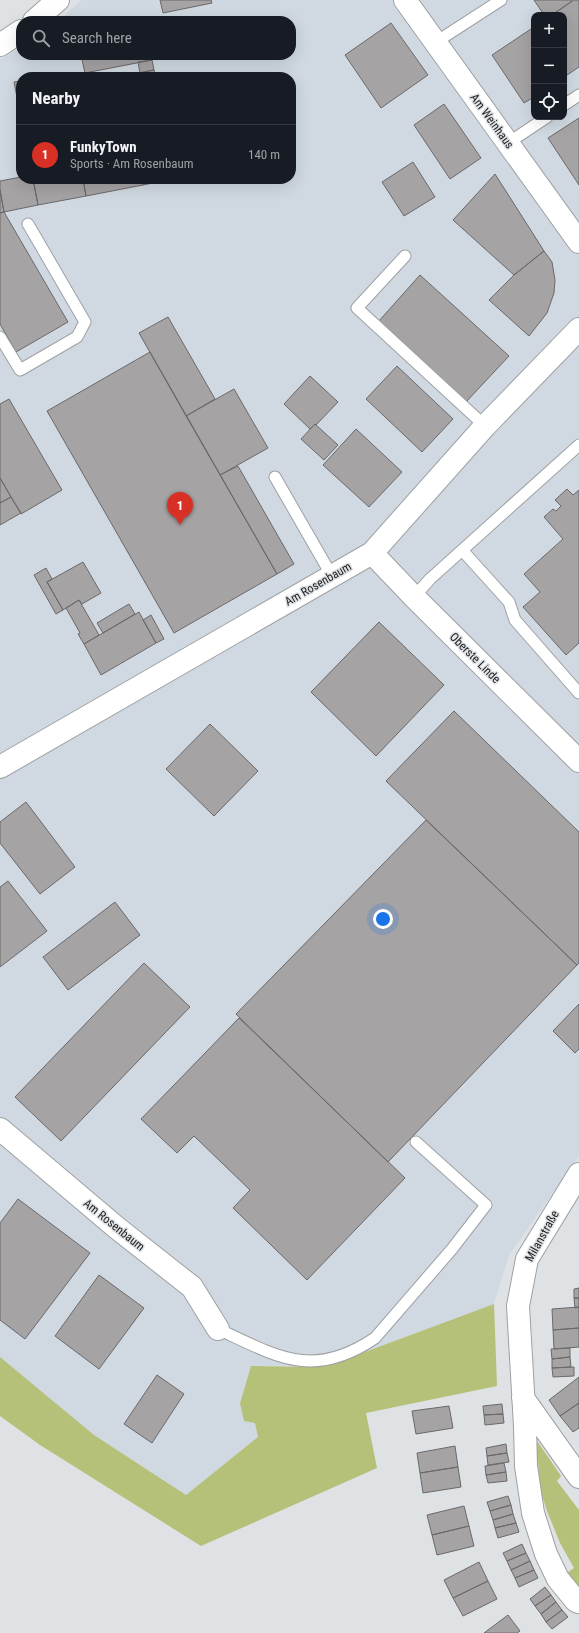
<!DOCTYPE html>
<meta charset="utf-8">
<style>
:root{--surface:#171b24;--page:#20242c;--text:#f1f3f6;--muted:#9ea1a6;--line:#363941;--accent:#d93025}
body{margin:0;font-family:"Roboto Condensed",sans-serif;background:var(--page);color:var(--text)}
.controls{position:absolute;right:12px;top:12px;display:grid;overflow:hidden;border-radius:8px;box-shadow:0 4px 16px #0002}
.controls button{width:36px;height:36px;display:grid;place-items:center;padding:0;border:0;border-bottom:1px solid var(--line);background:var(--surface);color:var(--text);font:20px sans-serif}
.you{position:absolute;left:383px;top:919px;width:14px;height:14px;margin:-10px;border:3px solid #fff;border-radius:50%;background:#1a73e8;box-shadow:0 0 0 6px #1a73e833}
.badge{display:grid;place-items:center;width:26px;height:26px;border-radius:50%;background:var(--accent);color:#fff;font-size:13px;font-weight:700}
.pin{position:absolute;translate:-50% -33px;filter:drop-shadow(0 1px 2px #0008)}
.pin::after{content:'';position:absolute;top:21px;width:14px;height:12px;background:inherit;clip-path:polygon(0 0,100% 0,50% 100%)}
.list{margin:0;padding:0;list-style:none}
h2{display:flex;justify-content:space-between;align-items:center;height:52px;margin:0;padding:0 16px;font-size:17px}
h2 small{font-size:13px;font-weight:400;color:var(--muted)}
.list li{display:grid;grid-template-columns:26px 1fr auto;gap:12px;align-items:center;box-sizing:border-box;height:60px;padding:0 16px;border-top:1px solid var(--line)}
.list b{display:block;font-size:15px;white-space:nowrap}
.list p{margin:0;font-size:13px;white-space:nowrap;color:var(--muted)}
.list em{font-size:13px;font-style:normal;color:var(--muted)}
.icon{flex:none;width:22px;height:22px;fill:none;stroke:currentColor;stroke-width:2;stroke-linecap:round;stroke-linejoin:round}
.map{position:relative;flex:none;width:579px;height:1633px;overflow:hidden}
.search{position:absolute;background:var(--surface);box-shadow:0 4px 16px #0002;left:16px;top:16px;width:280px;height:44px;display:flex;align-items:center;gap:10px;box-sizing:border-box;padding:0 14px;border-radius:16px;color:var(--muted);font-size:15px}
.panel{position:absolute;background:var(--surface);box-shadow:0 4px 16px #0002;left:16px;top:72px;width:280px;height:112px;border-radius:16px}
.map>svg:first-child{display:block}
</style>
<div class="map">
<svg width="579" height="1633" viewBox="0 0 579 1633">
<rect width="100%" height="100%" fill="#dfe2e4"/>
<!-- built -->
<path fill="#d0d9e1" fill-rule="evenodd" d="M 81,0 L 579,0 L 579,1156 L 509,1255 L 494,1304 L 338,1362 L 311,1367 L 251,1366 L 240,1401 L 244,1420 L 255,1423 L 258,1437 L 186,1495 L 94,1435 L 0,1357 L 0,59 L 21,48 L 21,55 L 291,55 L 291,21 L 59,21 ZM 534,15 L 564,15 L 564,117 L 534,117 ZM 21,77 L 291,77 L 291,179 L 21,179 Z"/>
<!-- green -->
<path fill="#b5c078" d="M 494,1304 L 497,1386 L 366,1413 L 377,1468 L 201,1546 L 40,1445 L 0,1416 L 0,1357 L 94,1435 L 186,1495 L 258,1437 L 255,1423 L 244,1421 L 240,1403 L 251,1366 L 311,1367 L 338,1362 Z
M 531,1432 L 561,1476 L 557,1481 L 579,1510 L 579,1589 L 568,1572 L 574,1568 L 560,1543 L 547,1511 L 541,1492 L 538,1462 L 531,1460 Z"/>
<!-- building -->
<path fill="#a6a3a5" stroke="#6b686a" d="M 160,0 L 211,0 L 212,3 L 163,13 Z
M 534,0 L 571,0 L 572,1 L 552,15 L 544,15 Z
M 574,0 L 579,0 L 579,67 L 564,77 L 564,15 L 552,15 Z
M 391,23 L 428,75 L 381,108 L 345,55 Z
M 534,27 L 534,97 L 524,103 L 492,55 Z
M 81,55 L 151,55 L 152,60 L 85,73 Z
M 152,60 L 154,70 L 140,73 L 138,62 Z
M 154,70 L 156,77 L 122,77 L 122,76 Z
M 62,73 L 62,77 L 43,77 Z
M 21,81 L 21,118 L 14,82 Z
M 444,104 L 481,158 L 450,179 L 414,125 Z
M 579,118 L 579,185 L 548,138 Z
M 413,162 L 435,197 L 404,216 L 382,182 Z
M 495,174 L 544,251 L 514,275 L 453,220 Z
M 21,177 L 21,179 L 33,179 L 38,205 L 4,212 L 0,190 L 0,181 Z
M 33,179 L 83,179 L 86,196 L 38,205 Z
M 83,179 L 142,179 L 143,185 L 86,196 Z
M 142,179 L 173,179 L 143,185 Z
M 0,190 L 4,212 L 0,213 Z
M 4,212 L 68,322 L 16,352 L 0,324 L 0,213 Z
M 544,251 L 552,262 L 555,280 L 554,293 L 547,313 L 529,336 L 489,300 L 514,275 Z
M 420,275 L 509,356 L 466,402 L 378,322 Z
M 168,317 L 215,399 L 186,416 L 139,333 Z
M 150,352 L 277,574 L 174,633 L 47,411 Z
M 397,366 L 453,419 L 422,452 L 366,399 Z
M 310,376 L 338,402 L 316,425 L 315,424 L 310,429 L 284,404 Z
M 234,389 L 268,448 L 220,475 L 186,416 Z
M 9,399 L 62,490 L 21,514 L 0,478 L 0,404 Z
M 315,424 L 338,445 L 324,460 L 301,439 Z
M 356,429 L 402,472 L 369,507 L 323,465 Z
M 238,466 L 294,564 L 277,574 L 220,475 Z
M 0,478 L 11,497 L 0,503 Z
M 567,489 L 573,495 L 579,490 L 579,643 L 566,655 L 523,607 L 540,592 L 524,574 L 563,539 L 544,517 L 553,509 L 556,511 L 561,506 L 555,500 Z
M 11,497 L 21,513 L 0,525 L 0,503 Z
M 83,562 L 101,593 L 82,604 L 79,600 L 63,610 L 47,582 Z
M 46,568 L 52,579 L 47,582 L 63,610 L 56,614 L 34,575 Z
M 79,600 L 99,635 L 84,644 L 78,634 L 80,633 L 66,608 Z
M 129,604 L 135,614 L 103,633 L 97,623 Z
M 139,612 L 156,643 L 101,675 L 84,644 Z
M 151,615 L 164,639 L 156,643 L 143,620 Z
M 379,622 L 444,685 L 376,756 L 311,692 Z
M 454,711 L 579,832 L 579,963 L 577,965 L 386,781 Z
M 210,724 L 258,771 L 214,816 L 166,769 Z
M 26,802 L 75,867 L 40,894 L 0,843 L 0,822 Z
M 426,820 L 577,965 L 388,1162 L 236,1014 Z
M 8,881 L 47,931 L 0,967 L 0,887 Z
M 115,902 L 140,935 L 68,990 L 43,957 Z
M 144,963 L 190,1007 L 61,1141 L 15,1097 Z
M 579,1004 L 579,1049 L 575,1053 L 553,1031 Z
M 239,1018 L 405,1178 L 307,1280 L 233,1208 L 250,1190 L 194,1136 L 177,1153 L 141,1119 Z
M 18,1199 L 90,1253 L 25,1339 L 0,1320 L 0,1223 Z
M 99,1275 L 144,1308 L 99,1369 L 55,1336 Z
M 579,1288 L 579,1298 L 574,1298 L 574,1289 Z
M 574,1298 L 579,1298 L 579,1307 L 575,1308 Z
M 579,1307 L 579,1328 L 553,1330 L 552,1309 Z
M 579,1328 L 579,1347 L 554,1349 L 553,1330 Z
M 570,1348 L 570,1357 L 552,1359 L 551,1349 Z
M 570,1357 L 571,1367 L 552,1368 L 552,1359 Z
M 571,1367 L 574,1367 L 574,1376 L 553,1377 L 552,1368 Z
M 157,1375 L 184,1394 L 152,1443 L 124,1424 Z
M 579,1377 L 579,1403 L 560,1416 L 549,1400 Z
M 579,1403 L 579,1428 L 573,1432 L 560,1416 Z
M 502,1404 L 503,1414 L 484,1415 L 483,1406 Z
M 449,1406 L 453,1428 L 416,1434 L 412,1411 Z
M 503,1414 L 504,1423 L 485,1425 L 484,1415 Z
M 506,1444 L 507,1453 L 487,1456 L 486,1448 Z
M 455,1446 L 458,1467 L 420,1473 L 417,1453 Z
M 507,1453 L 509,1462 L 488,1465 L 487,1456 Z
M 504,1463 L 506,1472 L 486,1475 L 485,1466 Z
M 458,1467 L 461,1487 L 423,1493 L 420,1473 Z
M 506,1472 L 507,1481 L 488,1483 L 486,1475 Z
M 508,1496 L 511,1505 L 490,1511 L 487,1502 Z
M 511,1505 L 513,1514 L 493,1520 L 490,1511 Z
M 464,1506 L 469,1526 L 432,1535 L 427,1515 Z
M 513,1514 L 516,1523 L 495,1528 L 493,1520 Z
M 516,1523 L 519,1532 L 498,1538 L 495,1528 Z
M 469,1526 L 474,1546 L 437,1555 L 432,1535 Z
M 522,1544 L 526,1553 L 507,1561 L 503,1553 Z
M 526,1553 L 530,1561 L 511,1570 L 507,1561 Z
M 530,1561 L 534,1570 L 515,1578 L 511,1570 Z
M 479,1562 L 488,1581 L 453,1598 L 444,1580 Z
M 534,1570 L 538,1578 L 519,1587 L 515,1578 Z
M 488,1581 L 497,1599 L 463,1616 L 453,1598 Z
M 545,1587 L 551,1595 L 535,1606 L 530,1599 Z
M 551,1595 L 556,1602 L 541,1614 L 535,1606 Z
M 556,1602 L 562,1610 L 546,1622 L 541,1614 Z
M 562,1610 L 568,1617 L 552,1629 L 546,1622 Z
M 508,1615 L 520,1631 L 517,1633 L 484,1633 Z"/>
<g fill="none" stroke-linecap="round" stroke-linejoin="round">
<defs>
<path id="lane" d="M 436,42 L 501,0
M 564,105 L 579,95
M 508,143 L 547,117
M 405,256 L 357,308 L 485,426
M 0,337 L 20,370 L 77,337 L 85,322 L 28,224
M 275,477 L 332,576
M 462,550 L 509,602 L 515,620 L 579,693
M 414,597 L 430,579 L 579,445
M 218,1329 C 278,1357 313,1380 375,1338 L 452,1249 L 486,1205 L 416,1142"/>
<path id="street" d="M 405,0 L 579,242
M 34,21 L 58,0
M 0,45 L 21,31
M 372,553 L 414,597 L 579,761
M 0,767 L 372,553 L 485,426 L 579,329
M 0,1129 L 117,1228 L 192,1287 L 218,1329
M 579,1174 L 527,1259 L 518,1306 L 525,1426 L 526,1466 L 533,1513 L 546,1554 L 558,1579 L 576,1601 L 579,1602
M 523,1398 L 579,1477"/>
</defs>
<!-- lane casing -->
<use href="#lane" stroke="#9ea0a3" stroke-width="13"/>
<!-- street casing -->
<use href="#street" stroke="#9ea0a3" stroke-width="24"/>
<!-- lane -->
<use href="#lane" stroke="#fff" stroke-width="11"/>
<!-- street -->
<use href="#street" stroke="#fff" stroke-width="22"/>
</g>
<g text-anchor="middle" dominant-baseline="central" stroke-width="3" stroke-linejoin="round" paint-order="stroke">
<!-- street labels -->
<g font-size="12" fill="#1c1d1e" stroke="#dfe2e4">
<text transform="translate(492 121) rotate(54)">Am Weinhaus</text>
<text transform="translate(318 584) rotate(-30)">Am Rosenbaum</text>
<text transform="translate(475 658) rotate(45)">Oberste Linde</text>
<text transform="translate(114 1225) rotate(39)">Am Rosenbaum</text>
<text transform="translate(542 1236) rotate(-61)">Milanstraße</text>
</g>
</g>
</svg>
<div class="controls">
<button>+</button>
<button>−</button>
<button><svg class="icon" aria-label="locate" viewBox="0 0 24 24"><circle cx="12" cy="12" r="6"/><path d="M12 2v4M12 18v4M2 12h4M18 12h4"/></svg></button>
</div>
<div class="you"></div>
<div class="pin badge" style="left:180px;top:525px">1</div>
<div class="search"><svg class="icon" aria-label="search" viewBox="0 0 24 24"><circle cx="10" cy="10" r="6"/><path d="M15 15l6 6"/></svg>Search here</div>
<section class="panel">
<h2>Nearby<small></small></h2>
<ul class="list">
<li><span class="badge">1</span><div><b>FunkyTown</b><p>Sports · Am Rosenbaum</p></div><em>140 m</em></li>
</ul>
</section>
</div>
